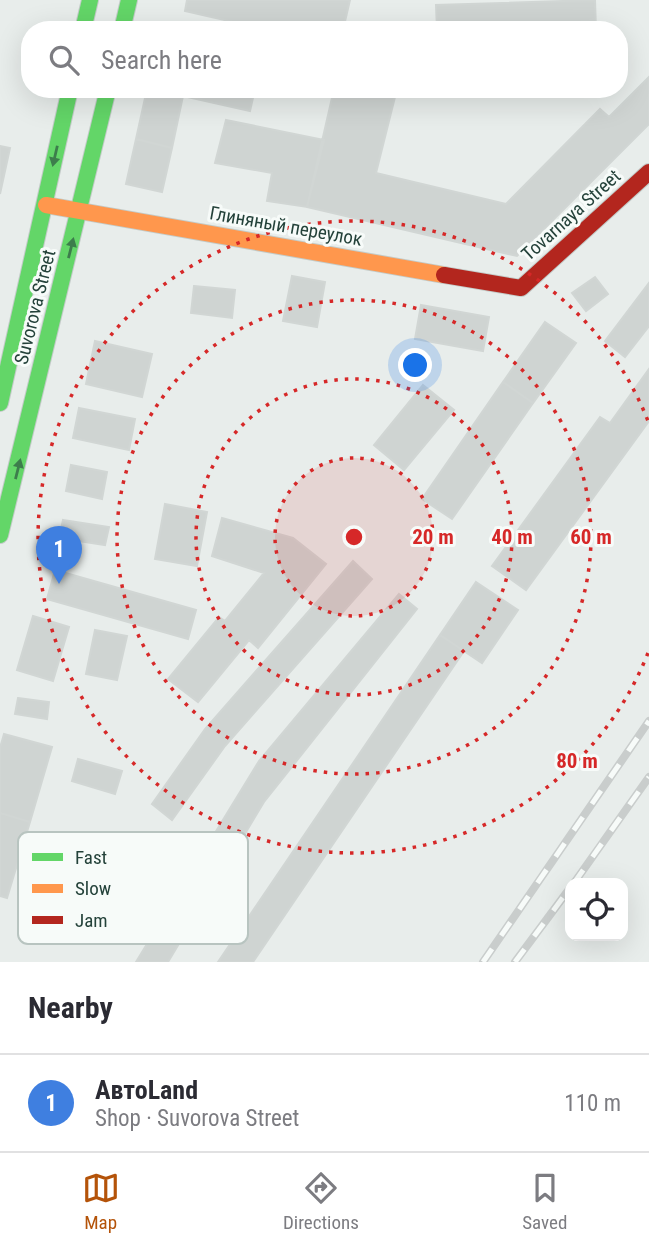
<!DOCTYPE html>
<meta charset="utf-8">
<style>
:root{--surface:#fff;--page:#f7f7f7;--text:#2b2b33;--muted:#7c7c81;--line:#e1e1e2;--accent:#b45309}
body{margin:0;font-family:"Roboto Condensed",sans-serif;background:var(--page);color:var(--text)}
.controls{position:absolute;right:21px;bottom:21px;display:grid;overflow:hidden;border-radius:14px;box-shadow:0 7px 28px #0002}
.controls button{width:63px;height:63px;display:grid;place-items:center;padding:0;border:0;border-bottom:2px solid var(--line);background:var(--surface);color:var(--text);font:35px sans-serif}
.you{position:absolute;left:416px;top:366px;width:24px;height:24px;margin:-18px;border:5px solid #fff;border-radius:50%;background:#1a73e8;box-shadow:0 0 0 10px #1a73e833}
.badge{display:grid;place-items:center;width:46px;height:46px;border-radius:50%;background:var(--accent);color:#fff;font-size:23px;font-weight:700}
.pin{position:absolute;translate:-50% -58px;filter:drop-shadow(0 2px 4px #0008)}
.pin::after{content:'';position:absolute;top:37px;width:24px;height:21px;background:inherit;clip-path:polygon(0 0,100% 0,50% 100%)}
.list{margin:0;padding:0;list-style:none}
h2{display:flex;justify-content:space-between;align-items:center;height:91px;margin:0;padding:0 28px;font-size:30px}
h2 small{font-size:23px;font-weight:400;color:var(--muted)}
.list li{display:grid;grid-template-columns:46px 1fr auto;gap:21px;align-items:center;box-sizing:border-box;height:98px;padding:0 28px;border-top:2px solid var(--line)}
.list b{display:block;font-size:26px;white-space:nowrap}
.list p{margin:0;font-size:23px;white-space:nowrap;color:var(--muted)}
.list em{font-size:23px;font-style:normal;color:var(--muted)}
.icon{flex:none;width:38px;height:38px;fill:none;stroke:currentColor;stroke-width:2;stroke-linecap:round;stroke-linejoin:round}
.map{position:relative;flex:none;width:649px;height:962px;overflow:hidden}
.search{position:absolute;background:var(--surface);box-shadow:0 7px 28px #0002;left:21px;right:21px;top:21px;height:77px;display:flex;align-items:center;gap:18px;box-sizing:border-box;padding:0 24px;border-radius:28px;color:var(--muted);font-size:26px}
.sheet{height:189px;background:var(--surface)}
nav{display:flex;justify-content:space-around;align-items:center;box-sizing:border-box;height:98px;border-top:2px solid var(--line);background:var(--surface);font-size:19px;color:var(--muted)}
nav a{display:grid;justify-items:center;gap:4px}
nav .on{color:var(--accent)}
.map>svg:first-child{display:block}
</style>
<div class="map">
<svg width="649" height="962" viewBox="0 0 649 962">
<rect width="100%" height="100%" fill="#e8edeb"/>
<!-- building -->
<path fill="#cfd4d2" stroke="#d1d6d4" stroke-width="2" d="M 187,0 L 350,0 L 343,30 L 268,30 L 185,11 Z
M 595,0 L 596,30 L 437,30 L 436,5 Z
M 649,77 L 649,124 L 517,256 L 307,207 L 334,89 L 397,89 L 376,173 L 506,204 L 600,109 L 609,117 Z
M 147,89 L 255,89 L 250,111 L 183,96 L 172,148 L 136,139 Z
M 226,120 L 324,140 L 307,207 L 267,201 L 272,173 L 215,163 Z
M 136,139 L 172,148 L 162,192 L 126,184 Z
M 0,146 L 10,148 L 0,194 Z
M 292,276 L 325,282 L 317,327 L 283,321 Z
M 595,277 L 608,294 L 586,311 L 572,293 Z
M 649,283 L 649,326 L 625,357 L 605,341 Z
M 194,286 L 235,290 L 232,318 L 191,313 Z
M 421,305 L 489,317 L 483,351 L 415,339 Z
M 545,322 L 576,343 L 533,403 L 503,382 Z
M 95,341 L 152,354 L 142,397 L 86,384 Z
M 649,369 L 649,421 L 526,590 L 492,566 L 600,417 L 610,423 Z
M 503,382 L 533,403 L 452,519 L 422,499 Z
M 423,385 L 454,410 L 404,470 L 374,445 Z
M 79,408 L 135,419 L 129,450 L 73,438 Z
M 71,465 L 107,472 L 102,499 L 66,491 Z
M 165,504 L 207,512 L 197,566 L 155,559 Z
M 222,518 L 293,538 L 326,564 L 258,648 L 249,640 L 198,702 L 168,679 L 219,617 L 225,621 L 264,573 L 212,556 Z
M 63,520 L 109,527 L 105,545 L 59,538 Z
M 353,561 L 372,579 L 225,746 L 172,820 L 152,804 L 205,729 Z
M 55,570 L 196,610 L 188,639 L 47,599 Z
M 476,582 L 518,610 L 482,663 L 440,635 Z
M 399,594 L 417,609 L 264,802 L 168,962 L 136,962 L 259,761 Z
M 33,616 L 69,627 L 53,681 L 17,670 Z
M 95,630 L 127,636 L 117,680 L 86,674 Z
M 440,635 L 464,651 L 253,962 L 218,962 Z
M 18,698 L 49,702 L 47,719 L 15,714 Z
M 4,734 L 52,747 L 30,822 L 0,813 L 0,748 Z
M 78,759 L 122,771 L 115,794 L 72,781 Z
M 0,813 L 30,822 L 7,898 L 0,896 Z"/>
<g fill="none" stroke-linecap="round" stroke-linejoin="round">
<defs>
<path id="fast" d="M 83,30 L 90,0
M 122,30 L 129,0
M 0,403 L 70,89
M 0,535 L 108,89"/>
<path id="slow" d="M 46,205 L 444,275"/>
<path id="jam" d="M 444,275 L 521,288 L 649,172"/>
</defs>
<!-- fast casing -->
<use href="#fast" stroke="#c3cbc8" stroke-width="18"/>
<!-- slow casing -->
<use href="#slow" stroke="#c3cbc8" stroke-width="18"/>
<!-- jam casing -->
<use href="#jam" stroke="#c3cbc8" stroke-width="18"/>
<!-- fast -->
<use href="#fast" stroke="#63d668" stroke-width="16"/>
<!-- slow -->
<use href="#slow" stroke="#ff974d" stroke-width="16"/>
<!-- jam -->
<use href="#jam" stroke="#b3261e" stroke-width="16"/>
<defs>
<path id="rail" d="M 574,883 L 649,777
M 483,962 L 649,721
M 515,962 L 570,888"/>
</defs>
<!-- rail casing -->
<use href="#rail" stroke="#c9cdcc" stroke-width="8"/>
<!-- rail -->
<use href="#rail" stroke="#f7fbf9" stroke-width="5" stroke-dasharray="16" stroke-linecap="butt"/>
</g>
<!-- one-way arrows -->
<defs><path id="oneway-solid" d="M-6-.8H1V-3.2L6.5 0L1 3.2V.8H-6Z" transform="scale(1.75)"/></defs>
<g fill="#3d7d4c">
<use href="#oneway-solid" transform="translate(55 156) rotate(103)"/>
<use href="#oneway-solid" transform="translate(71 248) rotate(-76)"/>
<use href="#oneway-solid" transform="translate(18 469) rotate(-76)"/>
</g>
<!-- distance rings -->
<circle cx="354" cy="537" r="79" fill="#d62828" fill-opacity=".12"/>
<g fill="none" stroke="#d62828" stroke-width="3.5" stroke-dasharray="3.5 7">
<circle cx="354" cy="537" r="79"/>
<circle cx="354" cy="537" r="158"/>
<circle cx="354" cy="537" r="237"/>
<path d="M648 653A316 316 0 1 1 648 421"/>
</g>
<g text-anchor="middle" dominant-baseline="central" stroke-width="6" stroke-linejoin="round" paint-order="stroke">
<!-- street labels -->
<g font-size="19" fill="#24423a" stroke="#f7fbf9">
<text transform="translate(571 215) rotate(-42)">Tovarnaya Street</text>
<text transform="translate(286 226) rotate(10)">Глиняный переулок</text>
<text transform="translate(35 307) rotate(-76)">Suvorova Street</text>
</g>
</g>
<!-- legend -->
<rect x="18" y="832" width="230" height="112" rx="10" fill="#f7fbf9" stroke="#b8c4c0" stroke-width="2"/>
<rect x="32" y="853" width="31" height="8" fill="#63d668"/>
<rect x="32" y="884" width="31" height="9" fill="#ff974d"/>
<rect x="32" y="916" width="31" height="8" fill="#b3261e"/>
<g font-size="19" fill="#24423a">
<text x="75" y="864">Fast</text>
<text x="75" y="895">Slow</text>
<text x="75" y="927">Jam</text>
</g>
<circle cx="354" cy="537" r="10" fill="#d62828" stroke="#f7fbf9" stroke-width="3.5"/>
<g font-size="21" text-anchor="middle" font-weight="bold" fill="#d62828" stroke="#f7fbf9" stroke-width="6" stroke-linejoin="round" paint-order="stroke">
<text x="433" y="544">20 m</text>
<text x="512" y="544">40 m</text>
<text x="591" y="544">60 m</text>
<text x="577" y="768">80 m</text>
</g>
</svg>
<div class="controls">
<button><svg class="icon" aria-label="locate" viewBox="0 0 24 24"><circle cx="12" cy="12" r="6"/><path d="M12 2v4M12 18v4M2 12h4M18 12h4"/></svg></button>
</div>
<div class="you"></div>
<div class="pin badge" style="left:59px;top:584px;background:#3f7fe0">1</div>
<div class="search"><svg class="icon" aria-label="search" viewBox="0 0 24 24"><circle cx="10" cy="10" r="6"/><path d="M15 15l6 6"/></svg>Search here</div>
</div>
<section class="sheet">
<h2>Nearby<small></small></h2>
<ul class="list">
<li><span class="badge" style="background:#3f7fe0">1</span><div><b>АвтоLand</b><p>Shop · Suvorova Street</p></div><em>110 m</em></li>
</ul>
</section>
<nav>
<a class="on"><svg class="icon" aria-label="map" viewBox="0 0 24 24"><path d="M3 6l6-2 6 2 6-2v14l-6 2-6-2-6 2zM9 4v14M15 6v14"/></svg>Map</a>
<a><svg class="icon" aria-label="directions" viewBox="0 0 24 24"><path d="M12 3l9 9-9 9-9-9zM9 14v-3h6M13 9l2 2-2 2"/></svg>Directions</a>
<a><svg class="icon" aria-label="saved" viewBox="0 0 24 24"><path d="M7 4h10v16l-5-4-5 4z"/></svg>Saved</a>
</nav>
